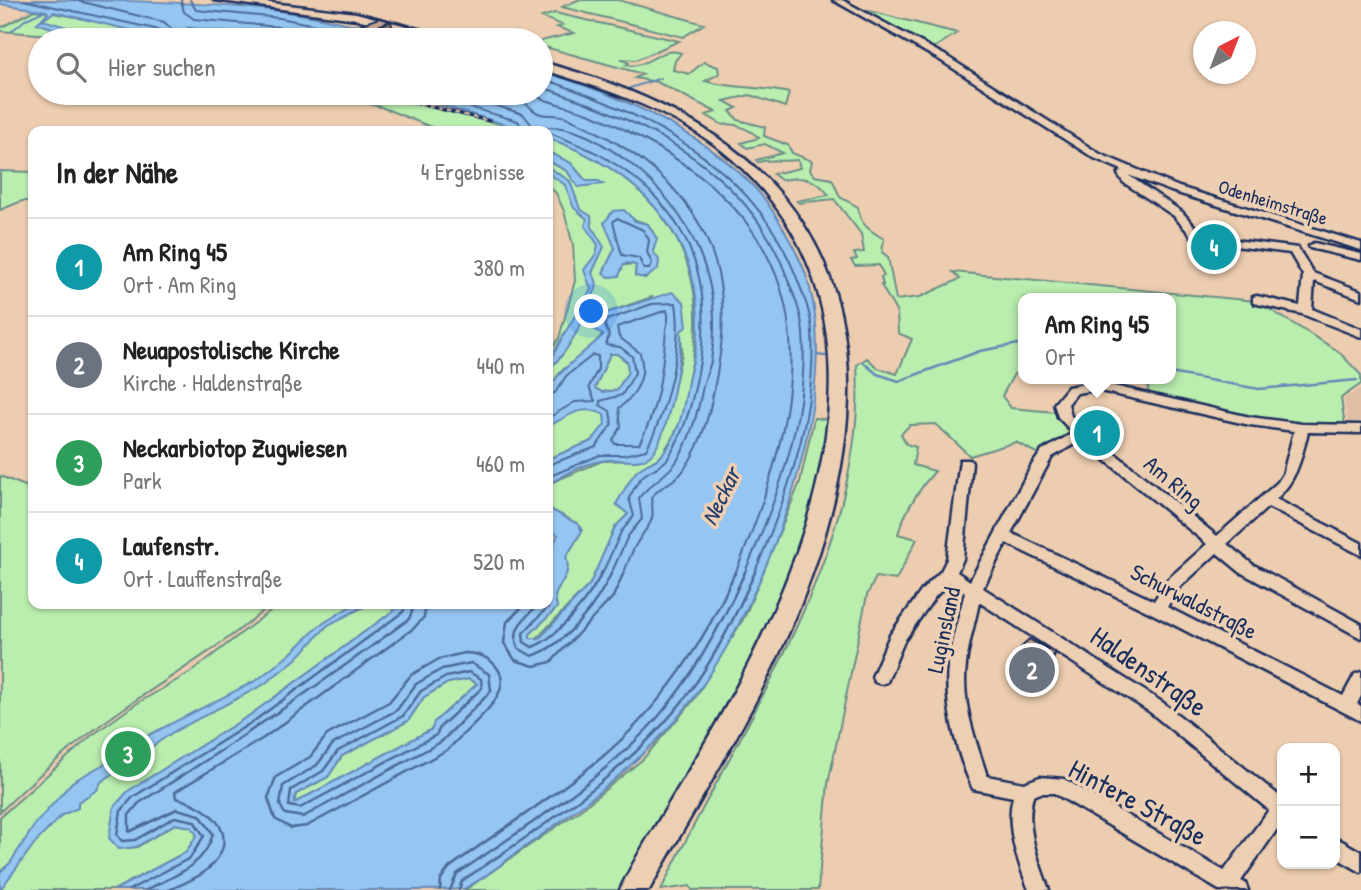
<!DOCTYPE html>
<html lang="de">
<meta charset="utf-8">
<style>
:root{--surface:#fff;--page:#f2f2f2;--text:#222;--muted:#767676;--line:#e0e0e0;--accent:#111827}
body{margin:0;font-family:"Patrick Hand",sans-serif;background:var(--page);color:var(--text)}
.controls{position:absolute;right:21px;bottom:21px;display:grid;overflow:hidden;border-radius:14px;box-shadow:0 2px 5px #0004}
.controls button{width:63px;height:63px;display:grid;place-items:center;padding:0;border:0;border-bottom:2px solid var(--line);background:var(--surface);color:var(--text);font:35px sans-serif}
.compass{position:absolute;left:1193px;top:21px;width:63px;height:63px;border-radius:50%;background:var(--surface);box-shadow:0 2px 5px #0004;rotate:42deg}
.you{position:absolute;left:592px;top:312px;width:24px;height:24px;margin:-18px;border:5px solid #fff;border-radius:50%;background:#1a73e8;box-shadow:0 0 0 10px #1a73e833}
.badge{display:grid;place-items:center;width:46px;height:46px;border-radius:50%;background:var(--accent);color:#fff;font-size:23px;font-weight:700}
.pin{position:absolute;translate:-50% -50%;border:4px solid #fff;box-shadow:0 2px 7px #0006}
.popup{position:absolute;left:1018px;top:293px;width:158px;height:91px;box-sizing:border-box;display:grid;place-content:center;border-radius:14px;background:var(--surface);filter:drop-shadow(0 2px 5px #0005);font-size:23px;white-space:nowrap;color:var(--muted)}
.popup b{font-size:26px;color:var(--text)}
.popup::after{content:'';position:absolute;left:50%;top:100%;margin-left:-14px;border:14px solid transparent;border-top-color:var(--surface)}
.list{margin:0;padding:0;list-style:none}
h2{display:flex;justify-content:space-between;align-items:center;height:91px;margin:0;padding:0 28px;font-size:30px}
h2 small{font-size:23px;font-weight:400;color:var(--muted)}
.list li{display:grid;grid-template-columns:46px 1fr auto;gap:21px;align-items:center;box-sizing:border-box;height:98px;padding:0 28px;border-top:2px solid var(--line)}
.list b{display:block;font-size:26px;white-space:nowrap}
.list p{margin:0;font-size:23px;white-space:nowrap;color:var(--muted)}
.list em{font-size:23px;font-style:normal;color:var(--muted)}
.icon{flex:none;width:38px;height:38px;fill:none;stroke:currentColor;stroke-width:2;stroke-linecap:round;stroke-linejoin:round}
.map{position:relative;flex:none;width:1361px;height:890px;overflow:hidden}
.search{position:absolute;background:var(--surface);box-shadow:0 2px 5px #0004;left:28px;top:28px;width:525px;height:77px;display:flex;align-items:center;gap:18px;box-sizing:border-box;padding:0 24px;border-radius:38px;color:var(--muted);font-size:26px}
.panel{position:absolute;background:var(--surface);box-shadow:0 2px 5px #0004;left:28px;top:126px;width:525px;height:483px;border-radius:14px}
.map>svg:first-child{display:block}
</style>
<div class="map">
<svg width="1361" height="890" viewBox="0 0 1361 890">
<rect width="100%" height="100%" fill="#edcdb0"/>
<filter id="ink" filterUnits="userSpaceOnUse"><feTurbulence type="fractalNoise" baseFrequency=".0143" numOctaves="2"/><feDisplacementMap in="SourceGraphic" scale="14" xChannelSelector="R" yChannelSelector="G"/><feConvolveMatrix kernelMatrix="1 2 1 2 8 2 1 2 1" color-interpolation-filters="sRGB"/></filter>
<g filter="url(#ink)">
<!-- built -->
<path fill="#debfa6" d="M 1361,388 L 1361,422 L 1348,422 L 1344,399 Z"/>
<!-- green -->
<path fill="#baeeaf" stroke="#6a8e86" stroke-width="2" fill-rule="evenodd" d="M 578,0 L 618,0 L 704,24 L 683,37 L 562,7 Z
M 857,8 L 957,33 L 932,49 Z
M 34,10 L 83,18 L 172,40 L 74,40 L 63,36 L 0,31 L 0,28 Z
M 555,13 L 679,41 L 636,60 L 621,59 L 629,63 L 626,65 C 646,70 662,45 681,53 L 675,61 L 673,70 L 689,74 L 704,62 L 718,67 L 719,74 L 705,81 C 733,89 761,86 789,93 L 785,107 L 750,95 L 724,101 L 737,108 L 730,111 L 738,120 L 765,127 L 764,136 L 788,145 L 792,153 L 812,161 L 810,170 L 815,176 L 832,179 L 840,197 L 858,207 C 858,224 871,231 884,239 L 882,252 L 888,257 L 896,300 L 920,297 L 960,279 L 953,272 L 1256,301 L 1338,351 L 1361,375 L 1361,384 L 1341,398 L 1345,427 L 1248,418 L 1149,396 L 1147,379 L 1170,379 L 1170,298 L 1024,298 L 1023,368 L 1014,374 L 1002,396 L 1011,408 L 1055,412 L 1075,436 L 1040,455 L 1016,442 L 970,456 L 936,424 L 910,425 L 901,434 L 906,444 L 916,447 L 913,465 L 935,471 C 919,489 905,511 898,534 L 917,539 L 896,580 L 876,577 L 867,595 L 828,784 L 818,890 L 692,890 L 690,886 L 661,890 C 738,728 868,551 857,365 L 867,358 L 878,368 L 897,374 L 912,339 L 898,333 L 897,313 L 881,285 L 883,285 L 881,277 L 884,276 L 879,265 L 855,266 L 851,260 L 857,259 L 854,253 L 864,252 L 861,234 L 834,199 L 799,203 L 797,201 L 829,195 C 815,177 803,176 781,180 L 773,174 L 800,168 L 798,160 C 783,162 773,159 758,162 L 756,160 L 783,153 L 765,144 L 747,148 L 741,143 L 759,138 C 751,130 734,122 723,125 L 706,115 L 716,112 L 657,82 L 635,78 L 643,74 L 541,46 L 541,41 L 574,33 L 557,27 L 562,25 L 542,17 Z
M 327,93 L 380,93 L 527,131 L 441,131 L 381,107 Z
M 548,138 C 659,177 717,261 689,377 C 687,388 687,399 685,409 C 681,426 669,442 661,457 L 653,461 L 617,503 L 628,514 L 615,528 L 590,584 L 535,640 L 530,638 L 530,634 L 557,608 L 555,596 C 560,581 572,574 566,557 L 582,531 L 578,524 L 548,508 L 548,484 L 602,461 L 641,460 L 658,443 L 665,426 L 682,353 L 681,331 L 652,297 L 603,314 L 594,329 L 603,334 L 584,355 L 561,371 L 548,391 L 548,355 L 559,338 L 575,281 L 573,245 L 564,211 L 556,193 L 548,186 L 548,161 L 567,171 L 578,187 L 599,181 L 586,181 L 571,163 L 548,152 ZM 627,217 L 648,224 L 653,251 L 646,278 L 635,276 L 636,264 L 606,267 L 615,248 L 610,230 Z
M 0,171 L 33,172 L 33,201 L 22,201 L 0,210 Z
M 610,353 L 617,354 L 627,362 L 628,372 L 617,390 L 602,392 L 595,388 Z
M 577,409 L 591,409 L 604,414 L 606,424 L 592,441 L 548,459 L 548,426 Z
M 814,418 L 833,420 L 822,484 L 770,624 L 623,890 L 465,890 L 579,811 L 643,759 L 694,700 L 745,616 L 800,482 Z
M 0,476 L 33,489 L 33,604 L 271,604 C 225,644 174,674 123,709 C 79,739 38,775 0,812 Z
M 279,604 L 403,604 L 250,715 L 129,791 L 114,807 L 119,849 L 137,847 L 175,824 L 191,827 L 197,835 L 186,852 L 114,890 L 0,890 L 0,817 L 91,736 L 136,704 L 191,672 Z
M 469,679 L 477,684 L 432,729 L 293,804 L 296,794 L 328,777 L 342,756 L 408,721 L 424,697 L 448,683 Z"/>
<!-- water -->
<path fill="#95c5f1" stroke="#6489b6" stroke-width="2" fill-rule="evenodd" d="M 0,0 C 93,0 186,0 279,11 C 327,17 374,30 421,40 L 172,40 L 54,12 L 43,20 L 79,31 L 94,40 L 88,40 L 37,23 L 48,13 L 46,11 L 0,4 Z
M 541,71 C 618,94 714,135 765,200 C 777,216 789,238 798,256 C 857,372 765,604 692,700 C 647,758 589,802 529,844 C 512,855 480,883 463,889 C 449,890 400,890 383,890 C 293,890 203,890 114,890 L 186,852 L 197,835 L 191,827 L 175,824 L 136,847 L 119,849 L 109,838 L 114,807 L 128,791 L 250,715 L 403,604 L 548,604 L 548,555 L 558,535 L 548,529 L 548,508 L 578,524 L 582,531 L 566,557 C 572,574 560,581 555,596 L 557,608 L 530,634 L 530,638 L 540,638 L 590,584 L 615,527 L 628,514 L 616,504 C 623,494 628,481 636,472 C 643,464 656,462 662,455 C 680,434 684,406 688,381 C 692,363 698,347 698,329 C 699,231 635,169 548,138 L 548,131 L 527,131 L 400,93 L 541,93 ZM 469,679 L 477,684 L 434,722 L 432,729 L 294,803 L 296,794 L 328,777 L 342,756 L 408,721 L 424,697 L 448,683 Z
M 548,152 L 571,163 L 586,181 L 599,181 L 603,184 L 578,187 L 567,171 L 548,161 Z
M 548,167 L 570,181 L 580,209 L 591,216 L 592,227 L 604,247 L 592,273 C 604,289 590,296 583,310 C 581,315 583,321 580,326 C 571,342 563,358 548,369 C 548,357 583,304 591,289 L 584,270 L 596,254 L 598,245 L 585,226 L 587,219 L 574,208 L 565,185 L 548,173 Z
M 624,210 L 635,221 L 648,224 L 657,239 L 653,251 L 659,260 L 658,269 L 646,278 L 635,276 L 636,265 L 627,263 L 623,266 L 619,276 L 609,277 L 603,273 L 615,248 L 604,223 L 613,211 Z
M 672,292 L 684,302 L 687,326 L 681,331 C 682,356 668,440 650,456 C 640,464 625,460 613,460 C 591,459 567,474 548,484 L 548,459 L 592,441 L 605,424 L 604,414 C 579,404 570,416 548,426 C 548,416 545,401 548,392 C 553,374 588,350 603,335 L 594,329 L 603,314 ZM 610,354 L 617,354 L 627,361 L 628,372 L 617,390 L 602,392 L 595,388 Z
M 354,604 L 369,604 L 328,625 L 296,659 L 263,685 L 173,732 L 101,782 L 97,790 L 78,802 L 78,808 L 62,815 L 35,843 L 0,890 L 0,872 L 10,863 L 36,823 L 72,782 L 118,756 L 137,741 L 257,680 L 289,655 L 319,626 Z"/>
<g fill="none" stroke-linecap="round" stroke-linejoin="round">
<!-- shore-far1 -->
<path stroke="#4c6b99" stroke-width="2" d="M 23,0 L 160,30 L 166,40
M 74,0 L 164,22 L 172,29 L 175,40
M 181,0 L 184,12 L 194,19 L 279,27 L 348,40
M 190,0 L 196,10 L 280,18 L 359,34
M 185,40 L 188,28 L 293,40
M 541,78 C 648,114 753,165 796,276 C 803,294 811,313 812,332 C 817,415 786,499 754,574
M 541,87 C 644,120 748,169 787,277 C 794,295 802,315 803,333 C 809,415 777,500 744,574
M 420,93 L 518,121 L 524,131
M 455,93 L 523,114 L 535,129 C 568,120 601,142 627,161 C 690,209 725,281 711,361 C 709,370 705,378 703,386 C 698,413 691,438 677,461 C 667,476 650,483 639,498 L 642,519 L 628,536 L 611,574
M 495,93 C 505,96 516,99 525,103 C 530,106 533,111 538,113 C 546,117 559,113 568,118 C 676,165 739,239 719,361 C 713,399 706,439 683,471 C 675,483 659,485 651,498 C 656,525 649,522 637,543 C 631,552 628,564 623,574
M 527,93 C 547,102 567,106 588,113 C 609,121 630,132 650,143 C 838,249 806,403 735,574
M 548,132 C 566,140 585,146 602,156 C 682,202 715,270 700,361 C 694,397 687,426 669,457 C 664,466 651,469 643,476 C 637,481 633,491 629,498 L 634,516 L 621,532 L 602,574
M 617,218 L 643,230 L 649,240 L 647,252 L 652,263 L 649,269 L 644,269 L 639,258 L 622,255 L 613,222 Z
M 667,310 C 670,319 667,322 666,331 C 662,371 659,408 639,444 L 615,444 L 613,440 L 621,427 L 619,408 C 637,394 647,376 640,353 L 619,337 L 617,327 Z
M 548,394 L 555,393 L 566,376 L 593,355 L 598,356 L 598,369 L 589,387 L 595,401 L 575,402 L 548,418
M 548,465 L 596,447 L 612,424 L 610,411 L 600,405 L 600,401 L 622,395 L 635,373 L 632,356 L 620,347 L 606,345 L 609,335 L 605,326 L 607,320 L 652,304 L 676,303 C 683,345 667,411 646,450 L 624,455 L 600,455 L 548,477"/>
<!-- shore -->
<path stroke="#4c6b99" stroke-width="2.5" d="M 548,598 L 548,607 L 523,633 L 524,642 L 532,647 C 556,640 592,595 602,572
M 525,604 L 507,622 L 504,643 L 515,660 L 534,666 L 551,662 L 613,597 L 624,572
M 539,604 C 526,617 510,628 518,648 L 532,656 C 566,645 597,604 612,572
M 464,653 C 478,653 490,657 498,669 C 516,696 464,729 449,749 L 307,826 L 291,828 L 275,819 L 268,798 L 276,777 L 310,757 L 327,735 L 389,702 L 411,675 L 439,659 Z
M 471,663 L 489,674 L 491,691 L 441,742 L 303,817 L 285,814 L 280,805 L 283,786 L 317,765 L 333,744 L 397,710 L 416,684 L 442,669 Z
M 469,672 L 481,679 L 482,688 L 441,726 L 436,735 L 300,808 L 289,806 L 291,790 L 323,771 L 338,751 L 403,716 L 421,691 L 446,677 Z
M 129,890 L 190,858 L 204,836 L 194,821 L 175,817 L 135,840 L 122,841 L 117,835 L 121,811 L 133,797 L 254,721 L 403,612 L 406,604
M 146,890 C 174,876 204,867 213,834 L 200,815 L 177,809 L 129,832 L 129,815 L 139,803 C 232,745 321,684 409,619 L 415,604
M 169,890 C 180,885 193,880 203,873 C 245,840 216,808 176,798 L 175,792 L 265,737 L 414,628 L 424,617 L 426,604
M 440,890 L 441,879 L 449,868 C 499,830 553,798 601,758 C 659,709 706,642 735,572
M 450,890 L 457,874 C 526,826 602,781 658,717 C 695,674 722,624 745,572
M 459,890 L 462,881 C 542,826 629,773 688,694 C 716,656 736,615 755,572"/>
<!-- stream-far1 -->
<path stroke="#6489b6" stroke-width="2" d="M 12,31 L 26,19 L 44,11
M 630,88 L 661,78"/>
<!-- stream -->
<path stroke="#6489b6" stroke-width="2.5" d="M 817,355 L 825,356
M 864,363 L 877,374 L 899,381 L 980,351 L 1024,343
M 1170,373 L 1259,389 L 1357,380"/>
<defs>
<path id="minor" d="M 833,0 L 842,0 L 946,56 L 1100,154 L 1179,187 L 1361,243 L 1361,250 L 1171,191 L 1128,175 L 1182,212 L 1203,236 L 1298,248 L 1313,273 L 1361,291 L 1361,299 L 1314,281 L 1312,309 L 1361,329 L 1361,337 L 1302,314 L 1253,303 L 1253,297 L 1257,296 L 1300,306 L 1303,275 L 1290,253 L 1196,241 L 1174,216 L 1123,182 L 1118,174 L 1122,170 L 1094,158 L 940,60 Z
M 1314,243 L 1361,254 L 1361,260 L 1310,248 L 1309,246 Z
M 1096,382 L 1250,417 L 1302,424 L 1361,425 L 1361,433 L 1308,432 C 1301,459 1297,480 1276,499 L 1361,543 L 1361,555 L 1268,507 L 1227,544 L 1252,564 L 1361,624 L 1361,638 L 1240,572 L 1217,553 L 1179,588 L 1167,607 L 1343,696 L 1355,674 L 1361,672 L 1361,696 L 1357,704 L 1361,706 L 1361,721 L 1151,613 L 1006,543 L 983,588 L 1162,702 L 1282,798 L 1282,822 L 1241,881 L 1245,883 L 1248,890 L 1219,890 L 1054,793 L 1041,793 L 1033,796 C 1024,827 1039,862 1049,890 L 1029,890 C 1018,862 1005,827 1013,797 L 973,789 C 957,755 944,704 948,667 C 951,642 959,617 965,592 L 949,582 L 934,598 L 904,641 L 887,682 L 881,684 L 875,682 L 872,677 L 890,635 L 922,590 L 941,571 L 947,559 L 960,460 L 970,460 L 972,463 L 963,559 L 957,572 L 970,581 L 1032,465 L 1042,451 L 1073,433 L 1058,417 L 1054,404 L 1068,387 ZM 1096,390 L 1250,425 L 1294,431 L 1283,474 L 1278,482 L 1217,536 L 1087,431 L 1071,416 L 1068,404 L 1077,393 ZM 1081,440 L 1207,544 L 1167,580 L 1154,601 L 1011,533 L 1052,457 ZM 979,602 L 1150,712 L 1269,810 L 1224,871 L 1064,779 L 1040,777 L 1024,783 L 987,776 C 976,741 961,704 966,665 C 968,644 975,623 979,602 Z
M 1335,837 L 1361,852 L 1361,872 L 1335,857 Z"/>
<path id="major" d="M 214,0 L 245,0 L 356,13 L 461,40 L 444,40 L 356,19 Z
M 541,62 C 814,133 906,304 813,571 C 774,683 707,786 649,890 L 620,890 C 632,863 649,837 664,812 C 693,763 723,715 748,665 C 830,503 888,296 731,158 C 679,112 606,89 541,69 Z"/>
</defs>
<!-- minor casing -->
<use href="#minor" stroke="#1b2f5e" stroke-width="5"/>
<!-- major casing -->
<use href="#major" stroke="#1b2f5e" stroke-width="5"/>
<!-- minor -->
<use href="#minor" fill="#edd0b4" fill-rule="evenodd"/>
<!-- major -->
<use href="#major" fill="#edd0b4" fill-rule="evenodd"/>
<defs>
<path id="rail" d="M 376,93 L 489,121"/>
</defs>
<!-- rail casing -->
<use href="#rail" stroke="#1b2f5e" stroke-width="3.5"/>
<!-- rail -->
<use href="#rail" stroke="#edd0b4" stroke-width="2" stroke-dasharray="4.5" stroke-linecap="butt"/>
</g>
<!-- wall -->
<path fill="#ad907e" stroke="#1b2f5e" stroke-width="2" d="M 359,25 L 393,30 L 385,34 L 386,40 L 383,40 L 361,35 Z
M 1021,648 L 1055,653 L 1049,673 L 1041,683 L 1016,668 Z"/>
<!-- shaded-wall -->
<path fill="#8d7567" stroke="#1b2f5e" stroke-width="2" d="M 391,21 L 393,30 L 385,34 L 384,31 L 380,25 Z
M 1055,653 L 1049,673 L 1041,683 L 1047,663 Z"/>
<!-- building -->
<path fill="#c9a793" stroke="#1b2f5e" stroke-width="2" d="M 379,18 L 391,21 L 380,25 L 384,31 L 359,25 Z
M 1029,639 L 1055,653 L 1047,663 L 1021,648 Z"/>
</g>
<g text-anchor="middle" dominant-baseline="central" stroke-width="7" stroke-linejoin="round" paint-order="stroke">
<!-- far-street labels -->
<g font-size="19" fill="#1b2f5e" stroke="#edd0b4">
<text transform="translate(1273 202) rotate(17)">Odenheimstraße</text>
</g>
<!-- street labels -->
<g font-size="23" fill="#1b2f5e" stroke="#edd0b4">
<text transform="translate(1174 482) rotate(40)">Am Ring</text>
<text transform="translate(1194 601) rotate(27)">Schurwaldstraße</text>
<text transform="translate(943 630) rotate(-78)">Luginsland</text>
</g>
<!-- water labels -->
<g font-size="24" font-style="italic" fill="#273e6d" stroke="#edd0b4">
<text transform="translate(720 496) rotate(-64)">Neckar</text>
</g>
<!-- near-street labels -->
<g font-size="28" fill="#1b2f5e" stroke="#edd0b4">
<text transform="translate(1149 671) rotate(35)">Haldenstraße</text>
<text transform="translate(1138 802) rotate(28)">Hintere Straße</text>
</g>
</g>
</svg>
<div class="controls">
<button>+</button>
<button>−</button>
</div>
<svg class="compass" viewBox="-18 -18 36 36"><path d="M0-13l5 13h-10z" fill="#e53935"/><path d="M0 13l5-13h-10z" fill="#767676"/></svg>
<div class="you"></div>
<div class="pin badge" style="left:1097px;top:433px;background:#0f9aa8">1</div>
<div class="popup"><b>Am Ring 45</b>Ort</div>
<div class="pin badge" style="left:1032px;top:670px;background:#6b7280">2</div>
<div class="pin badge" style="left:128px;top:754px;background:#2e9e5b">3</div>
<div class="pin badge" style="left:1214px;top:247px;background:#0f9aa8">4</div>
<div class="search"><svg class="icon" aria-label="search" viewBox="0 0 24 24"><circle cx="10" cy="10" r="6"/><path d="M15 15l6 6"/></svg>Hier suchen</div>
<section class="panel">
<h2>In der Nähe<small>4 Ergebnisse</small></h2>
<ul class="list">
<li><span class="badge" style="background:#0f9aa8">1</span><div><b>Am Ring 45</b><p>Ort · Am Ring</p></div><em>380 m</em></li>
<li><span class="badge" style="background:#6b7280">2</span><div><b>Neuapostolische Kirche</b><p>Kirche · Haldenstraße</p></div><em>440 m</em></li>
<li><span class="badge" style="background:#2e9e5b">3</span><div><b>Neckarbiotop Zugwiesen</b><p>Park</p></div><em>460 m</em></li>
<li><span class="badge" style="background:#0f9aa8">4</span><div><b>Laufenstr.</b><p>Ort · Lauffenstraße</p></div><em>520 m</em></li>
</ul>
</section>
</div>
